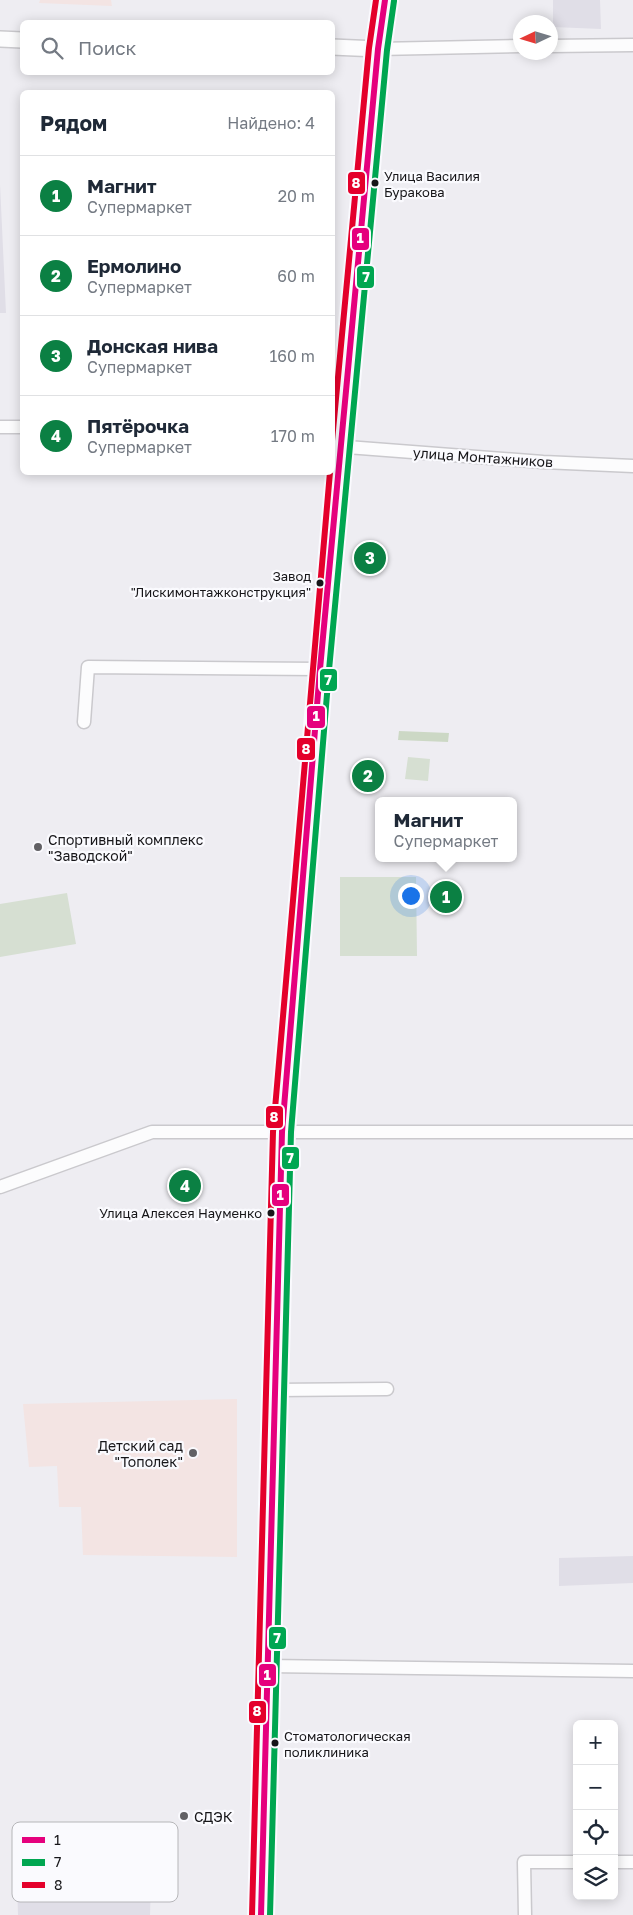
<!DOCTYPE html>
<html lang="ru">
<meta charset="utf-8">
<style>
:root{--surface:#fff;--page:#f2f2f3;--text:#1f2937;--muted:#747a83;--line:#e0e1e3;--accent:#0b8043}
body{margin:0;font-family:"Golos Text",sans-serif;background:var(--page);color:var(--text)}
.controls{position:absolute;right:15px;bottom:15px;display:grid;overflow:hidden;border-radius:8px;box-shadow:0 2px 12px #0003}
.controls button{width:45px;height:45px;display:grid;place-items:center;padding:0;border:0;border-bottom:1px solid var(--line);background:var(--surface);color:var(--text);font:25px sans-serif}
.compass{position:absolute;left:513px;top:15px;width:45px;height:45px;border-radius:50%;background:var(--surface);box-shadow:0 2px 12px #0003;rotate:266deg}
.you{position:absolute;left:410px;top:895px;width:18px;height:18px;margin:-12px;border:4px solid #fff;border-radius:50%;background:#1a73e8;box-shadow:0 0 0 8px #1a73e833}
.badge{display:grid;place-items:center;width:32px;height:32px;border-radius:50%;background:var(--accent);color:#fff;font-size:16px;font-weight:700}
.pin{position:absolute;translate:-50% -50%;border:2px solid #fff;box-shadow:0 1px 5px #0006}
.popup{position:absolute;left:375px;top:797px;width:142px;height:65px;box-sizing:border-box;display:grid;place-content:center;border-radius:8px;background:var(--surface);filter:drop-shadow(0 1px 4px #0005);font-size:16px;white-space:nowrap;color:var(--muted)}
.popup b{font-size:19px;color:var(--text)}
.popup::after{content:'';position:absolute;left:50%;top:100%;margin-left:-10px;border:10px solid transparent;border-top-color:var(--surface)}
.list{margin:0;padding:0;list-style:none}
h2{display:flex;justify-content:space-between;align-items:center;height:65px;margin:0;padding:0 20px;font-size:21px}
h2 small{font-size:16px;font-weight:400;color:var(--muted)}
.list li{display:grid;grid-template-columns:32px 1fr auto;gap:15px;align-items:center;box-sizing:border-box;height:80px;padding:0 20px;border-top:1px solid var(--line)}
.list b{display:block;font-size:19px;white-space:nowrap}
.list p{margin:0;font-size:16px;white-space:nowrap;color:var(--muted)}
.list em{font-size:16px;font-style:normal;color:var(--muted)}
.icon{flex:none;width:28px;height:28px;fill:none;stroke:currentColor;stroke-width:2;stroke-linecap:round;stroke-linejoin:round}
.map{position:relative;flex:none;width:633px;height:1915px;overflow:hidden}
.search{position:absolute;background:var(--surface);box-shadow:0 2px 12px #0003;left:20px;top:20px;width:315px;height:55px;display:flex;align-items:center;gap:12px;box-sizing:border-box;padding:0 18px;border-radius:8px;color:var(--muted);font-size:19px}
.panel{position:absolute;background:var(--surface);box-shadow:0 2px 12px #0003;left:20px;top:90px;width:315px;height:385px;border-radius:8px}
.map>svg:first-child{display:block}
</style>
<div class="map">
<svg width="633" height="1915" viewBox="0 0 633 1915">
<rect width="100%" height="100%" fill="#eeedf2"/>
<!-- built -->
<path fill="#e0dee7" d="M 553,0 L 600,0 L 601,29 L 553,27 Z
M 0,184 L 6,313 L 0,313 Z
M 633,1556 L 633,1583 L 559,1586 L 559,1558 Z
M 17,1880 L 151,1880 L 150,1915 L 18,1915 Z"/>
<!-- education -->
<path fill="#f3e4e3" d="M 40,0 L 111,0 L 112,6 L 39,3 Z
M 237,1399 L 237,1557 L 83,1555 L 81,1507 L 59,1507 L 57,1466 L 29,1467 L 23,1404 Z"/>
<!-- green -->
<path fill="#d6dfd2" d="M 408,757 L 430,759 L 428,781 L 405,779 Z
M 340,877 L 416,877 L 417,956 L 340,956 Z
M 67,893 L 76,944 L 0,957 L 0,904 Z"/>
<!-- forest -->
<path fill="#ccd8c5" d="M 399,731 L 449,733 L 448,742 L 398,740 Z"/>
<g fill="none" stroke-linecap="round" stroke-linejoin="round">
<defs>
<path id="minor" d="M 550,46 L 633,45
M 378,49 L 520,46
M 0,427 L 22,427
M 334,446 L 543,462 L 633,466
M 84,722 L 88,667 L 320,669
M 0,1187 L 152,1132 L 633,1132
M 276,1390 L 387,1389
M 268,1666 L 633,1671
M 614,1862 L 633,1862
M 525,1915 L 524,1862 L 577,1862"/>
<path id="tertiary" d="M 0,39 L 22,40
M 332,47 L 378,49"/>
<path id="secondary" d="M 261,1915 L 282,1132 L 320,669 L 378,49 L 385,0"/>
</defs>
<!-- minor casing -->
<use href="#minor" stroke="#cac9cd" stroke-width="15"/>
<!-- tertiary casing -->
<use href="#tertiary" stroke="#cac9cd" stroke-width="18"/>
<!-- secondary casing -->
<use href="#secondary" stroke="#cac9cd" stroke-width="20"/>
<!-- minor -->
<use href="#minor" stroke="#fcfcfd" stroke-width="12"/>
<!-- tertiary -->
<use href="#tertiary" stroke="#fcfcfd" stroke-width="15"/>
<!-- secondary -->
<use href="#secondary" stroke="#fcfcfd" stroke-width="18"/>
<defs>
<path id="bus-1" d="M 261,1915 L 282,1132 L 320,669 L 378,49 L 385,0"/>
<path id="bus-2" d="M 270,1915 L 291,1132 L 329,670 L 387,50 L 394,1"/>
<path id="bus-3" d="M 332,441 L 369,48 L 376,0
M 252,1915 L 273,1132 L 330,472"/>
</defs>
<!-- bus-1 casing -->
<use href="#bus-1" stroke="#fafafe" stroke-width="10"/>
<!-- bus-2 casing -->
<use href="#bus-2" stroke="#fafafe" stroke-width="10"/>
<!-- bus-3 casing -->
<use href="#bus-3" stroke="#fafafe" stroke-width="10"/>
<!-- bus-1 -->
<use href="#bus-1" stroke="#e5007d" stroke-width="6"/>
<!-- bus-2 -->
<use href="#bus-2" stroke="#00a651" stroke-width="6"/>
<!-- bus-3 -->
<use href="#bus-3" stroke="#e4002b" stroke-width="6"/>
</g>
<!-- markers -->
<g fill="#171619" stroke="#fafafe" stroke-width="2">
<circle cx="375" cy="183" r="4.5"/>
<circle cx="320" cy="583" r="4.5"/>
<circle cx="271" cy="1213" r="4.5"/>
<circle cx="275" cy="1743" r="4.5"/>
</g>
<g fill="#626165" stroke="#fafafe" stroke-width="2">
<circle cx="38" cy="847" r="5"/>
<circle cx="193" cy="1453" r="5"/>
<circle cx="184" cy="1816" r="5"/>
</g>
<g text-anchor="middle" dominant-baseline="central" stroke-width="4.5" stroke-linejoin="round" paint-order="stroke">
<!-- bus labels -->
<g font-size="13" fill="#171619" stroke="#fafafe" text-anchor="start">
<text x="384" y="176">Улица Василия<tspan x="384" dy="16">Буракова</tspan></text>
<text x="311" y="576" text-anchor="end">Завод<tspan x="311" dy="16">"Лискимонтажконструкция"</tspan></text>
<text x="262" y="1213" text-anchor="end">Улица Алексея Науменко</text>
<text x="284" y="1736">Стоматологическая<tspan x="284" dy="16">поликлиника</tspan></text>
</g>
<!-- street labels -->
<g font-size="14" fill="#171619" stroke="#fafafe">
<text transform="translate(483 457) rotate(4)">улица Монтажников</text>
</g>
<!-- poi labels -->
<g font-size="14" fill="#171619" stroke="#fafafe" text-anchor="start">
<text x="48" y="839">Спортивный комплекс<tspan x="48" dy="16">"Заводской"</tspan></text>
<text x="183" y="1445" text-anchor="end">Детский сад<tspan x="183" dy="16">"Тополек"</tspan></text>
<text x="194" y="1816">СДЭК</text>
</g>
</g>
<!-- legend -->
<rect x="12" y="1822" width="166" height="80" rx="8" fill="#fafafe" stroke="#b6b6b9" stroke-width="1"/>
<rect x="22" y="1837" width="23" height="6" fill="#e5007d"/>
<rect x="22" y="1859" width="23" height="7" fill="#00a651"/>
<rect x="22" y="1882" width="23" height="6" fill="#e4002b"/>
<g font-size="14" fill="#171619">
<text x="54" y="1845">1</text>
<text x="54" y="1867">7</text>
<text x="54" y="1890">8</text>
</g>
<g stroke="#fafafe" stroke-width="2">
<rect x="347" y="171" width="19" height="24" rx="5" fill="#e4002b"/>
<rect x="351" y="227" width="19" height="24" rx="5" fill="#e5007d"/>
<rect x="356" y="265" width="19" height="24" rx="5" fill="#00a651"/>
<rect x="319" y="668" width="19" height="24" rx="5" fill="#00a651"/>
<rect x="306" y="705" width="20" height="24" rx="5" fill="#e5007d"/>
<rect x="296" y="737" width="20" height="24" rx="5" fill="#e4002b"/>
<rect x="265" y="1105" width="19" height="24" rx="5" fill="#e4002b"/>
<rect x="281" y="1146" width="19" height="24" rx="5" fill="#00a651"/>
<rect x="271" y="1183" width="19" height="24" rx="5" fill="#e5007d"/>
<rect x="268" y="1626" width="19" height="24" rx="5" fill="#00a651"/>
<rect x="258" y="1663" width="19" height="24" rx="5" fill="#e5007d"/>
<rect x="248" y="1700" width="19" height="24" rx="5" fill="#e4002b"/>
</g>
<g font-size="14" text-anchor="middle" font-weight="bold" fill="#fff">
<text x="356" y="188">8</text>
<text x="360" y="243">1</text>
<text x="366" y="282">7</text>
<text x="328" y="685">7</text>
<text x="316" y="721">1</text>
<text x="306" y="754">8</text>
<text x="274" y="1122">8</text>
<text x="290" y="1163">7</text>
<text x="280" y="1200">1</text>
<text x="277" y="1643">7</text>
<text x="267" y="1680">1</text>
<text x="257" y="1716">8</text>
</g>
</svg>
<div class="controls">
<button>+</button>
<button>−</button>
<button><svg class="icon" aria-label="locate" viewBox="0 0 24 24"><circle cx="12" cy="12" r="6"/><path d="M12 2v4M12 18v4M2 12h4M18 12h4"/></svg></button>
<button><svg class="icon" aria-label="layers" viewBox="0 0 24 24"><path d="M12 4l9 5-9 5-9-5zM3 14l9 5 9-5"/></svg></button>
</div>
<svg class="compass" viewBox="-18 -18 36 36"><path d="M0-13l5 13h-10z" fill="#e53935"/><path d="M0 13l5-13h-10z" fill="#747a83"/></svg>
<div class="you"></div>
<div class="pin badge" style="left:446px;top:897px">1</div>
<div class="popup"><b>Магнит</b>Супермаркет</div>
<div class="pin badge" style="left:368px;top:776px">2</div>
<div class="pin badge" style="left:370px;top:558px">3</div>
<div class="pin badge" style="left:185px;top:1186px">4</div>
<div class="search"><svg class="icon" aria-label="search" viewBox="0 0 24 24"><circle cx="10" cy="10" r="6"/><path d="M15 15l6 6"/></svg>Поиск</div>
<section class="panel">
<h2>Рядом<small>Найдено: 4</small></h2>
<ul class="list">
<li><span class="badge">1</span><div><b>Магнит</b><p>Супермаркет</p></div><em>20 m</em></li>
<li><span class="badge">2</span><div><b>Ермолино</b><p>Супермаркет</p></div><em>60 m</em></li>
<li><span class="badge">3</span><div><b>Донская нива</b><p>Супермаркет</p></div><em>160 m</em></li>
<li><span class="badge">4</span><div><b>Пятёрочка</b><p>Супермаркет</p></div><em>170 m</em></li>
</ul>
</section>
</div>
